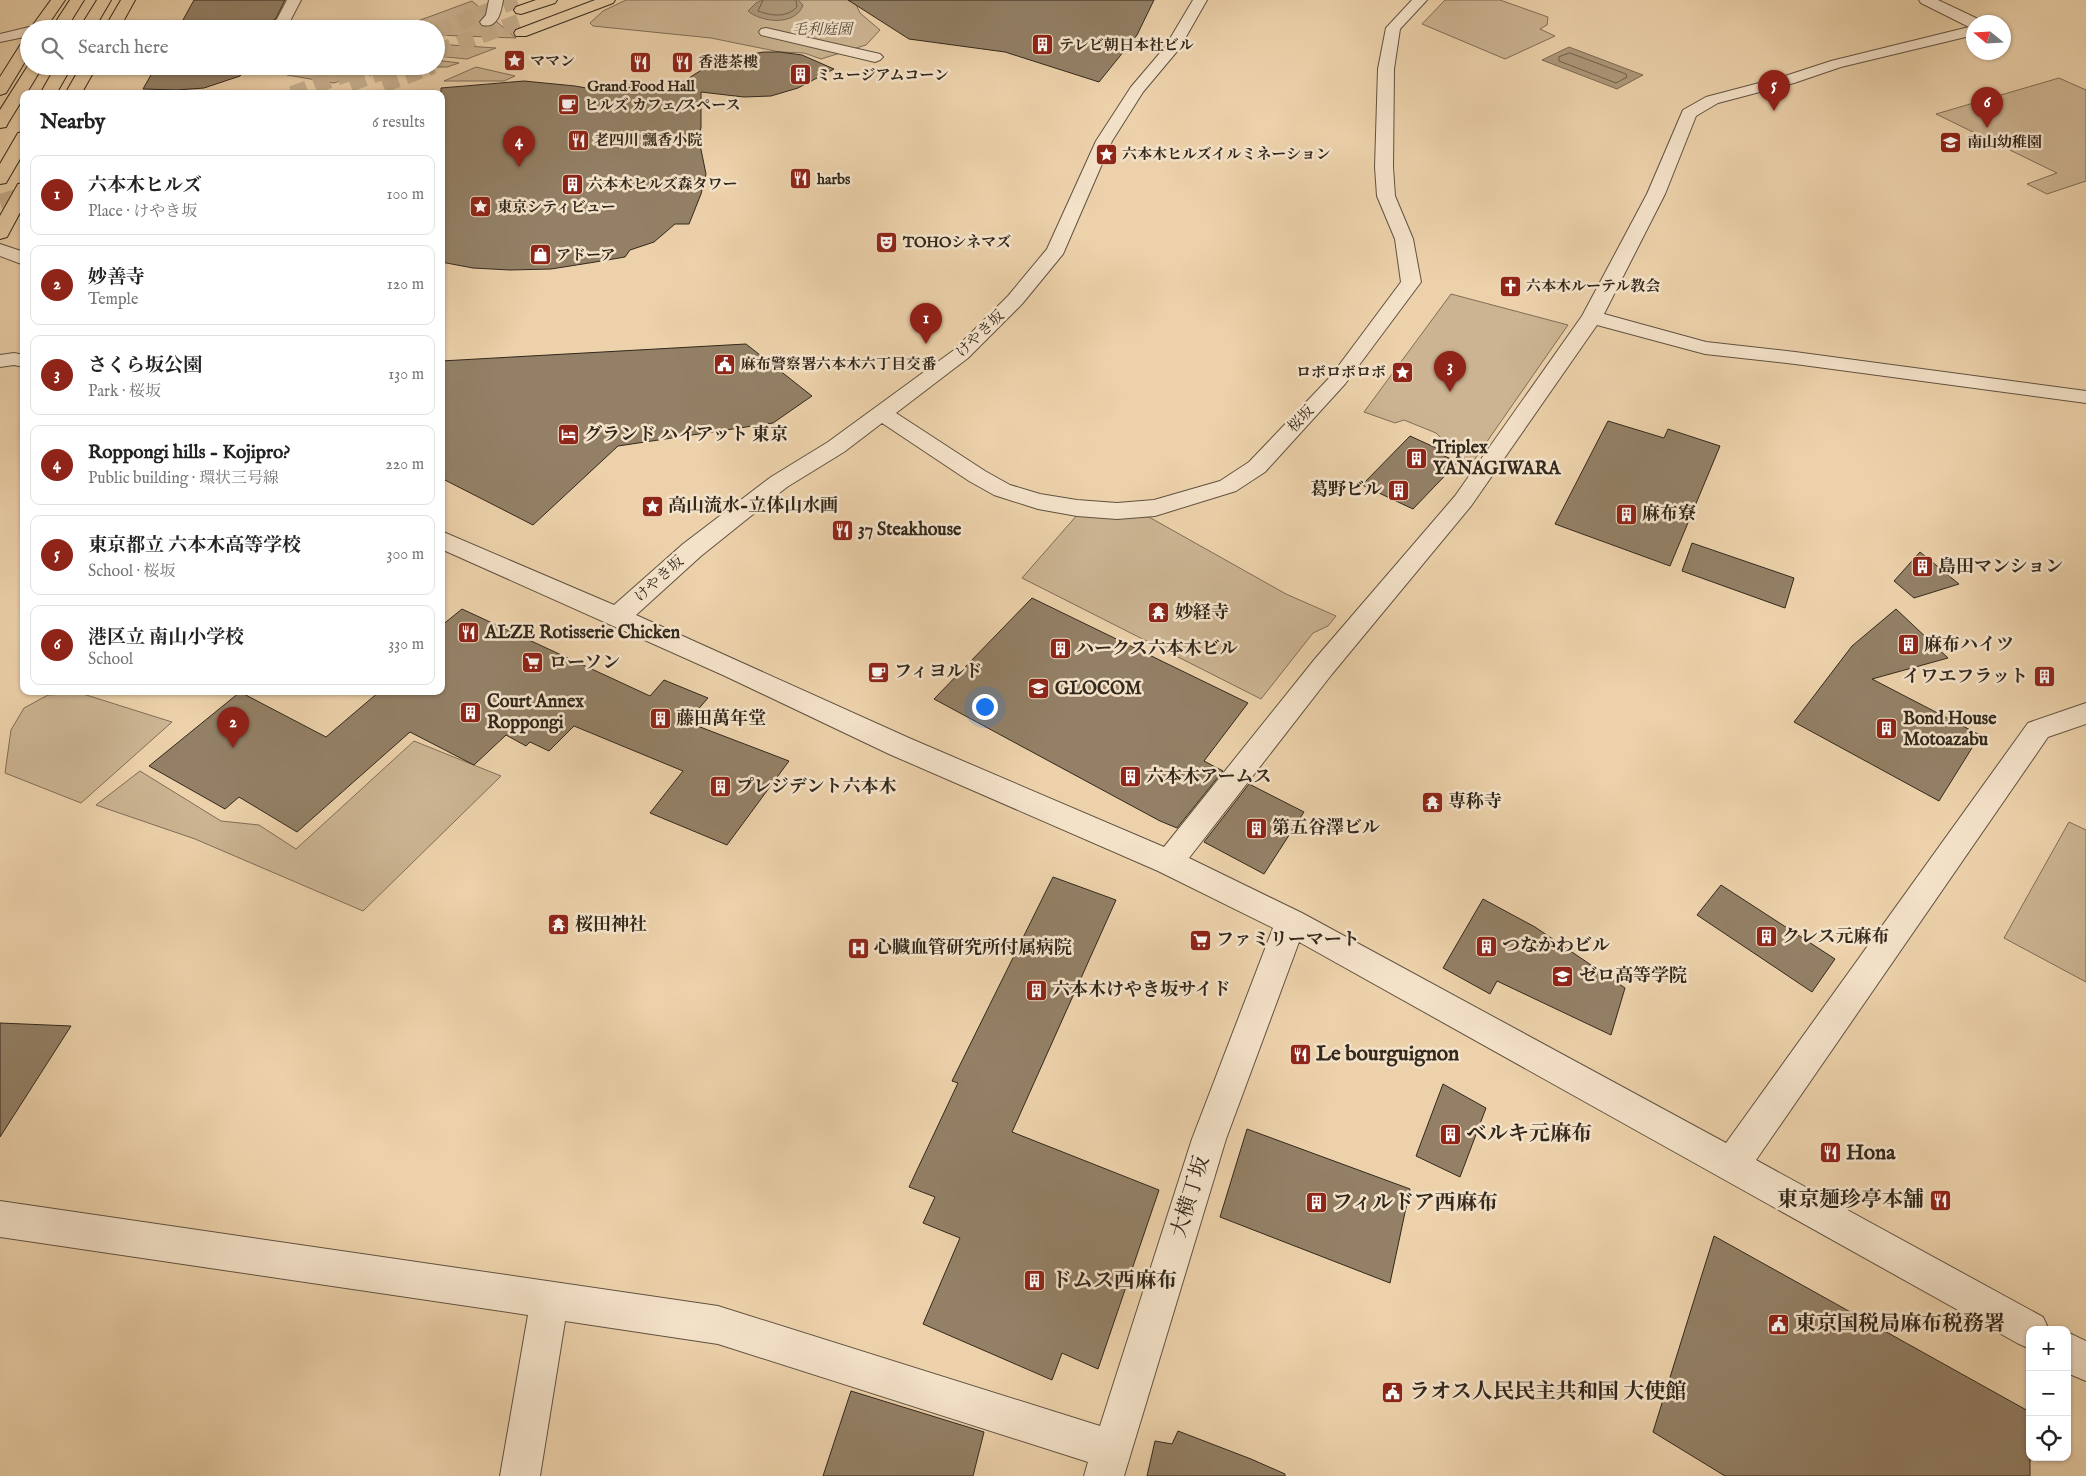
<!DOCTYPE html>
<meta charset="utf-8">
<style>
:root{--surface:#fff;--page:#f2f2f2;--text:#222;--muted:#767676;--line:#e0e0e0;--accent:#8f2418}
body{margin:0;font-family:"IM FELL English","Noto Serif JP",serif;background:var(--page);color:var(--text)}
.controls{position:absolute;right:15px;bottom:15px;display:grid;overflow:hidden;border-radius:10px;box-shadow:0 1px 4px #0004}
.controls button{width:45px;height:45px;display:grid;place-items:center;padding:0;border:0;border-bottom:1px solid var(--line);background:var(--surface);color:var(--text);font:25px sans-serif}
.compass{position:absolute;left:1966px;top:15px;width:45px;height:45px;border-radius:50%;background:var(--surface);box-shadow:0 1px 4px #0004;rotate:288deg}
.you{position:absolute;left:984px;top:706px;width:18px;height:18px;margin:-12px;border:4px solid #fff;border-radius:50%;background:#1a73e8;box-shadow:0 0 0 8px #1a73e833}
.badge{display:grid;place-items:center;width:32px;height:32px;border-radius:50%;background:var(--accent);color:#fff;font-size:16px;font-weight:700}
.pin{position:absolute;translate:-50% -41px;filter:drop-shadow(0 1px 2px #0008)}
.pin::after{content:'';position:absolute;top:26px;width:18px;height:15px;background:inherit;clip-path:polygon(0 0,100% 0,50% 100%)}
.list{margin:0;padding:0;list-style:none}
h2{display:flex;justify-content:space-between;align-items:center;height:65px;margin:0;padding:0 20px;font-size:21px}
h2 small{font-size:16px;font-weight:400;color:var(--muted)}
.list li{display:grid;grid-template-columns:32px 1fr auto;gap:15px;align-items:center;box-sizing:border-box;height:80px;margin:0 10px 10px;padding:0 10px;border:1px solid var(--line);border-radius:10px}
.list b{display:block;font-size:19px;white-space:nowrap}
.list p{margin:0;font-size:16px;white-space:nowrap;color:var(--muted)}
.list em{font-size:16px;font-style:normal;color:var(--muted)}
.icon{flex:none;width:28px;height:28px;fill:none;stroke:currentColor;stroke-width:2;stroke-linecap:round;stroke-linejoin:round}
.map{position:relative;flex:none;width:2086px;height:1476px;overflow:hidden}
.search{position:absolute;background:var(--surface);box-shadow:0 1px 4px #0004;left:20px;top:20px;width:425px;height:55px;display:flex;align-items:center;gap:12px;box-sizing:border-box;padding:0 18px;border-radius:28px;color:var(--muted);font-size:19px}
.panel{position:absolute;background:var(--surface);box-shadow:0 1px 4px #0004;left:20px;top:90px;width:425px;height:605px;border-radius:10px}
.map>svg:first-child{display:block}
</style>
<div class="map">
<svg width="2086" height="1476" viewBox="0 0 2086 1476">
<rect width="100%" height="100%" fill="#ecd1aa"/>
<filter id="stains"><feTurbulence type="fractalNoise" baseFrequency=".004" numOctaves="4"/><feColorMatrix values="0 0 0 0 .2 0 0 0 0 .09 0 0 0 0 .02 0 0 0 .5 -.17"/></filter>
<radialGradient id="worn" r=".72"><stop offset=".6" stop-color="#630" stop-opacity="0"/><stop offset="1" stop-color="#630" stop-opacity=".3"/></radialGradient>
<!-- green -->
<path fill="#ccb492" stroke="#7f6e57" d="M 626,0 L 854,0 L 860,13 L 880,30 L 866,45 L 821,59 L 804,53 L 780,52 L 711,38 L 593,26 L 590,23 L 603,11 Z
M 1445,0 L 1500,0 L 1548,17 L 1547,25 L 1540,29 L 1555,36 L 1505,59 L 1422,24 Z
M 472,1 L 516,38 L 436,35 L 436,29 L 396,29 Z
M 436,44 L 496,48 L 467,59 L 436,56 Z
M 436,60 L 459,63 L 447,67 L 431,67 L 369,75 L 367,66 L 436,66 Z
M 302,66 L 338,66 L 331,70 L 348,78 L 334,83 L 287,75 Z
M 476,67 L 515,76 L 504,81 L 444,81 Z
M 2059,78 L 2086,90 L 2086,181 L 2047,194 L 2027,184 L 2057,173 L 1936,114 Z
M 1451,294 L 1568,325 L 1470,466 L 1436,433 L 1404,420 L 1395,423 L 1364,412 Z
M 1078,514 L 1149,517 L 1286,594 L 1336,616 L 1328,626 L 1313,633 L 1261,699 L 1022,578 Z
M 80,693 L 172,722 L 81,803 L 5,773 L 11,730 L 24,708 L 48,695 Z
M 414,741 L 501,776 L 363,911 L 195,839 L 96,805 L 140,771 L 221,821 L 259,825 L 296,849 Z
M 2069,822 L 2086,830 L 2086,982 L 2004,938 Z"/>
<!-- water -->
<path fill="#ad987a" stroke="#7c6b54" d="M 763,0 L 798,0 L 803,5 C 796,26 762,23 748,11 L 756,3 Z
M 1569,47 L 1643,75 L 1617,89 L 1542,60 Z"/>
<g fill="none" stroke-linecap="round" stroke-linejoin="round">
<!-- shore -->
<path stroke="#70604b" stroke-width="1" d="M 763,0 L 758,11 C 772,16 786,18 797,7 L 796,0
M 1570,53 L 1626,74 L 1627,77 L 1616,83 L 1559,61 L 1559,57 Z"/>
</g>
<!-- building -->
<path fill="#938066" stroke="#32281c" d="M 194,0 L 285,0 L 276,18 L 264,29 L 178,29 Z
M 848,0 L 1154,0 L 1137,35 L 1099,82 L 1005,52 L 909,39 Z
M 764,52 L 780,52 L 802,55 L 834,69 L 798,88 L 771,96 L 744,97 L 701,92 L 701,128 L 698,135 L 706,174 L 701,194 L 689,224 L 675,224 L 654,242 L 630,250 L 625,257 L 589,263 L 551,269 L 510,270 L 473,268 L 441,262 L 441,88 L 524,81 L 575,86 L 603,91 L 618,88 L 642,87 L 678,91 L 681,89 L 673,88 L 711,64 L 726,58 Z
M 156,66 L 249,66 L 240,76 L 204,88 L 177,90 L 143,89 Z
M 746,344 L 812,396 L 773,423 L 618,446 L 533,525 L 441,478 L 441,361 Z
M 1608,421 L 1664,438 L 1668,429 L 1720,446 L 1670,566 L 1555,524 Z
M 1410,436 L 1445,452 L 1442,455 L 1458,462 L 1413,509 L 1362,485 Z
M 1692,543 L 1794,578 L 1785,608 L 1682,571 Z
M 1920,552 L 1959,584 L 1914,598 L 1894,581 Z
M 1032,598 L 1248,703 L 1204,761 L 1223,771 L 1177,828 L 1160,821 L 934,699 Z
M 462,609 L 650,696 L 664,680 L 708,698 L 687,722 L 789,761 L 727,845 L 650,813 L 683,771 L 574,726 L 549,751 L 530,742 L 526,746 L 506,735 L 474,765 L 410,732 L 297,832 L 239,797 L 225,809 L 149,766 L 240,692 L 326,737 L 380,691 L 441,691 L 441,626 Z
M 1896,609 L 1948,658 L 1872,679 L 1980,735 L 1939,801 L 1794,722 L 1852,646 Z
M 1249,784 L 1304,812 L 1264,874 L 1204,842 Z
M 1053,877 L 1116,900 L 1012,1132 L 1159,1190 L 1098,1369 L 1062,1353 L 1052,1380 L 923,1324 L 960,1238 L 923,1223 L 935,1197 L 909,1187 L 958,1083 L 952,1081 Z
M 1721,885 L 1835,959 L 1812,992 L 1697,915 Z
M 1483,899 L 1535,927 L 1625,988 L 1611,1035 L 1497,981 L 1490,994 L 1443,968 Z
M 0,1023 L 71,1026 L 0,1137 Z
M 1443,1084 L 1486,1108 L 1460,1177 L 1416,1156 Z
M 1247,1129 L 1410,1189 L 1390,1283 L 1220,1217 Z
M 1714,1236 L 2030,1412 L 2030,1476 L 1725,1476 L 1653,1432 Z
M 851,1391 L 984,1432 L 973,1476 L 823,1476 Z
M 1178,1431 L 1251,1459 L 1285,1474 L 1285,1476 L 1147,1476 L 1155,1441 L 1172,1444 Z"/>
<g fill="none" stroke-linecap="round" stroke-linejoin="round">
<!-- major-tunnel -->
<path stroke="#c7af8e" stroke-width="16" stroke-dasharray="16 8" stroke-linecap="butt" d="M 436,31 L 517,0
M 436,52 L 524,20
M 350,84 L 398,66
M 383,85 L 433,66
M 292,94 L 368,66
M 0,202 L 24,195"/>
<defs>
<path id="minor" d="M 287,0 L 301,0 L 288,25 L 283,29 L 266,29 L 277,19 Z
M 489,0 L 503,0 C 501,12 498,29 482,25 L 480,22 L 486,15 Z
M 1193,0 L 1207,0 L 1179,49 L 1143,92 L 1112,141 L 1063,254 L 1022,304 L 968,358 L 896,413 L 985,471 L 1010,485 L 1040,494 L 1077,500 L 1117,503 L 1154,500 L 1220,481 L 1249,462 L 1331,376 L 1401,282 L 1395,239 L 1377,196 L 1375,167 L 1378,69 L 1386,28 L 1412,0 L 1427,0 L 1400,29 L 1394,69 L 1393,167 L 1395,196 L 1413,239 L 1421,282 L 1345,384 L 1265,472 L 1236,491 L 1155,516 L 1117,519 L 1077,516 L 1038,509 L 994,495 L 969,481 L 882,423 L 844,452 L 787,487 L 701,556 L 636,615 L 909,738 L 1164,847 L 1314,660 L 1455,496 L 1582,316 L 1647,194 L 1683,110 L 1706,97 L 1782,77 L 1831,61 L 1969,27 L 1921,3 L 1919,0 L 1938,0 L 1976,18 L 1980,22 L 1974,22 L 1974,35 L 1841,67 L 1794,83 L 1718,103 L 1696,116 L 1665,194 L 1604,314 L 1706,342 L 1795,352 L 2086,391 L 2086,403 L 1795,364 L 1705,354 L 1597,325 L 1471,506 L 1332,674 L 1189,858 L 1302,913 L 1726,1143 L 2028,723 L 2086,703 L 2086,724 L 2048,737 L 1756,1160 L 2043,1317 L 2049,1330 L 2030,1330 L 2030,1349 L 2017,1343 L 1299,942 L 1226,1139 L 1124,1476 L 1084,1476 L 1088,1462 L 718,1344 L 565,1321 L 540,1476 L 500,1476 L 528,1315 L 0,1237 L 0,1201 L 718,1306 L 1100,1426 L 1192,1139 L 1273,928 L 1158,871 L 889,754 L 725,676 L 441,549 L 441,531 L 614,605 L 683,544 L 771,477 L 828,442 L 954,350 L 1008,296 L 1047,249 L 1096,141 L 1131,87 L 1165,47 Z
M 29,27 L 35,29 L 29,29 L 29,36 L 0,42 L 0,34 Z
M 766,28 L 880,54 L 883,57 L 880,60 L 875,62 L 761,35 L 759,32 L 761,29 Z
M 0,244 L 24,252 L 24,265 L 0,256 Z
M 14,353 L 24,355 L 24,367 L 14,365 L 0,367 L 0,355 Z
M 2067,1332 L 2086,1341 L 2086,1381 L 2067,1373 Z"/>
<path id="major" d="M 51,0 L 65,0 L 45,29 L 30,29 Z
M 121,0 L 135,0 L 119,29 L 104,29 Z
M 536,0 L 557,0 L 555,3 L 521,14 L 516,13 L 514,10 L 516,7 Z
M 595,0 L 615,0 L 613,3 L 526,36 L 516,36 L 514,33 L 516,30 Z
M 29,38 L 29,55 L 6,93 L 0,95 L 0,77 L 24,39 Z
M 81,66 L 97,66 L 81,94 L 65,94 Z
M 24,183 L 24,205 L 7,237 L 0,239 L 0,216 L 18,184 Z"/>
<path id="highway" d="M 70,0 L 84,0 L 66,29 L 51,29 Z
M 97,0 L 111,0 L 94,29 L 79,29 Z
M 29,64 L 29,66 L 43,66 L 26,94 L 24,94 L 24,97 L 8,123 L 6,127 L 0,128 L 0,110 Z
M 56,66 L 72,66 L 56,94 L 40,94 Z
M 24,132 L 24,152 L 6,183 L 0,184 L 0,164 L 18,133 Z"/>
</defs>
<!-- minor casing -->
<use href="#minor" stroke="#605240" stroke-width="2"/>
<!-- major casing -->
<use href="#major" stroke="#32281c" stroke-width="2"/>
<!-- highway casing -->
<use href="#highway" stroke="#32281c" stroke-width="2"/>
<!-- minor -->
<use href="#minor" fill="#f3e1c8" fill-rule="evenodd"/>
<!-- major -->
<use href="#major" fill="#ecd1aa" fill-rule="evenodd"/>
<!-- highway -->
<use href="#highway" fill="#ecd1aa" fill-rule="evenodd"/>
</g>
<!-- icons -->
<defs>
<symbol id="building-square" viewBox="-11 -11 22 22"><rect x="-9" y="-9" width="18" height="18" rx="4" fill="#8f2418" stroke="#f3e1c8"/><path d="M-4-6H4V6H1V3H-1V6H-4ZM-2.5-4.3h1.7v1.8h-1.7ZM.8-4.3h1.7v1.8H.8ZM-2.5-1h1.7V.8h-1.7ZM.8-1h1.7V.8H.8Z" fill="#fff"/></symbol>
<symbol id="sight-square" viewBox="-11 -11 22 22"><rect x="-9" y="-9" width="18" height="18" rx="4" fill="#8f2418" stroke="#f3e1c8"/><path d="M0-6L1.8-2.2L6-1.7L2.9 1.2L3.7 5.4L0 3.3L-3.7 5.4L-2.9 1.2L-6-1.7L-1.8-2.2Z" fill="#fff"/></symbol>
<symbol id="restaurant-square" viewBox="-11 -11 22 22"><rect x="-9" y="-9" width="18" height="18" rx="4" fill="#8f2418" stroke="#f3e1c8"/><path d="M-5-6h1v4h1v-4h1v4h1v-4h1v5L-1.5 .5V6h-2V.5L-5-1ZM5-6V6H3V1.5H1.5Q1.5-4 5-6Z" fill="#fff"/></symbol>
<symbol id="cafe-square" viewBox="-11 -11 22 22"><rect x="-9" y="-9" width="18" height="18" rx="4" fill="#8f2418" stroke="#f3e1c8"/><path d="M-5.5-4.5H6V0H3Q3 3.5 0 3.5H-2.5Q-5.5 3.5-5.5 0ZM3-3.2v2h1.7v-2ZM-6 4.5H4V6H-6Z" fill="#fff"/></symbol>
<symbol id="school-square" viewBox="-11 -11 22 22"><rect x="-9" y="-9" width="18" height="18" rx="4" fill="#8f2418" stroke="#f3e1c8"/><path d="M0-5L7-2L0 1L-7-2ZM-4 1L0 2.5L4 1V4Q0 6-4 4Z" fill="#fff"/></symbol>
<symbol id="theatre-square" viewBox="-11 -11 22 22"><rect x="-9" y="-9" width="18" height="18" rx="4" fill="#8f2418" stroke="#f3e1c8"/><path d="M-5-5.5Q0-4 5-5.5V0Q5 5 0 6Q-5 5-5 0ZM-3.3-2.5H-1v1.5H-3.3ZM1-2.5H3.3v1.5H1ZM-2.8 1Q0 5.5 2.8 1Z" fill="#fff"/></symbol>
<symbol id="shop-square" viewBox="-11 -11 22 22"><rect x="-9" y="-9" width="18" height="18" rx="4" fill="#8f2418" stroke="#f3e1c8"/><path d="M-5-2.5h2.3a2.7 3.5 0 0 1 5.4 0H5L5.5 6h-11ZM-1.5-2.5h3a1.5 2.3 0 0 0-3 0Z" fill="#fff"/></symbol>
<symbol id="church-square" viewBox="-11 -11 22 22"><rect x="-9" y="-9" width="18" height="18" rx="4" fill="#8f2418" stroke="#f3e1c8"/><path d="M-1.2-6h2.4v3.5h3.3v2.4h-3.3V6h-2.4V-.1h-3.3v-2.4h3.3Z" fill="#fff"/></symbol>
<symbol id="civic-square" viewBox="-11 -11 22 22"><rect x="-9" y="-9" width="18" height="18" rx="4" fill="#8f2418" stroke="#f3e1c8"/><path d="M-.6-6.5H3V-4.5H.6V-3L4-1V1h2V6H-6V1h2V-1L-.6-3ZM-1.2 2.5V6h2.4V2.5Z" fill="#fff"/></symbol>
<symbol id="hotel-square" viewBox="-11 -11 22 22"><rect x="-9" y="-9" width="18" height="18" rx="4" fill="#8f2418" stroke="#f3e1c8"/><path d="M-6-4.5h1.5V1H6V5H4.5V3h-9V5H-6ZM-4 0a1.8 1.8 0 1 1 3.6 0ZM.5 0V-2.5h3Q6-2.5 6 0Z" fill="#fff"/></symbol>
<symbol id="temple-square" viewBox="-11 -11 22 22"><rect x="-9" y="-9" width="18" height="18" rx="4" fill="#8f2418" stroke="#f3e1c8"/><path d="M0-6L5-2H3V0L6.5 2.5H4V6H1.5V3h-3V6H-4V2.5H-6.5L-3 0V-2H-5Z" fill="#fff"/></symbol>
<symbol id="supermarket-square" viewBox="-11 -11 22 22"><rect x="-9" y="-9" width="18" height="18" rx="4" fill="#8f2418" stroke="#f3e1c8"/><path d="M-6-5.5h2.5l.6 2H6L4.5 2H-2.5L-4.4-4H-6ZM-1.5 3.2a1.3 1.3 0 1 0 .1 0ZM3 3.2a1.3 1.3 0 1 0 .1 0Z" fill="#fff"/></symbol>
<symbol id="university-square" viewBox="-11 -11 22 22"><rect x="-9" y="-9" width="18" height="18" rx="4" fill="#8f2418" stroke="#f3e1c8"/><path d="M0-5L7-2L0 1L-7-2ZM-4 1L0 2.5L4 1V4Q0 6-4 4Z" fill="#fff"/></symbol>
<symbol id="hospital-square" viewBox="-11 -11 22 22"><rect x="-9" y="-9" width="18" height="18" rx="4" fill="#8f2418" stroke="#f3e1c8"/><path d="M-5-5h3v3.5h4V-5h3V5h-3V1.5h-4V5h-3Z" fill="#fff"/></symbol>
</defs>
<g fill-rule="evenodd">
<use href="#building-square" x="1030" y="32" width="25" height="25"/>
<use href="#sight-square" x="502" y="48" width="25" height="25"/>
<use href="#restaurant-square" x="670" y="50" width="25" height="25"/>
<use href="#restaurant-square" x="628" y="50" width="25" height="25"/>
<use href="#building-square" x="788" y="62" width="25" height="25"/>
<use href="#cafe-square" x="556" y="92" width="25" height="25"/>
<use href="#restaurant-square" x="566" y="128" width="25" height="25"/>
<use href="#school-square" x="1938" y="130" width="25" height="25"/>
<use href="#sight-square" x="1094" y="142" width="25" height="25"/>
<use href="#restaurant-square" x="788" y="166" width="25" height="25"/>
<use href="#building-square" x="560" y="172" width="25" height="25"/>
<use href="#sight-square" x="468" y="194" width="25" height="25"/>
<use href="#theatre-square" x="874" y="230" width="25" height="25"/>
<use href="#shop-square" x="528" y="242" width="25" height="25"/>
<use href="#church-square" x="1498" y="274" width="25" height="25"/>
<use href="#civic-square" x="712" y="352" width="25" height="25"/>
<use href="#sight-square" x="1390" y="360" width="25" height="25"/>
<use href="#hotel-square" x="556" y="422" width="25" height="25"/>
<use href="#building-square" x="1404" y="446" width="25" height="25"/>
<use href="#building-square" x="1386" y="478" width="25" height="25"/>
<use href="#sight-square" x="640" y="494" width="25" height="25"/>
<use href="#building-square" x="1614" y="502" width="25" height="25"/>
<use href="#restaurant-square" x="830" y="518" width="25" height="25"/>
<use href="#building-square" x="1910" y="554" width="25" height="25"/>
<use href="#temple-square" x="1146" y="600" width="25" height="25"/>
<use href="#restaurant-square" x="456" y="620" width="25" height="25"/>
<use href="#building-square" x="1896" y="632" width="25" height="25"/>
<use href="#building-square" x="1048" y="636" width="25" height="25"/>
<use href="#supermarket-square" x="520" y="650" width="25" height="25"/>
<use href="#cafe-square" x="866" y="660" width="25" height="25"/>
<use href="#building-square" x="2032" y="664" width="25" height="25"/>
<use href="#university-square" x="1026" y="676" width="25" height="25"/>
<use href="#building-square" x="458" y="700" width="25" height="25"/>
<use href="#building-square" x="648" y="706" width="25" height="25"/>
<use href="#building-square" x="1874" y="716" width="25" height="25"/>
<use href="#building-square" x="1118" y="764" width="25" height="25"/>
<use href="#building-square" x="708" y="774" width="25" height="25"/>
<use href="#temple-square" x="1420" y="790" width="25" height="25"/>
<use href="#building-square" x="1244" y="816" width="25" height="25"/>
<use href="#temple-square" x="546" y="912" width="25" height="25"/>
<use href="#building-square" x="1754" y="924" width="25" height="25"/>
<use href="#supermarket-square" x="1188" y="928" width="25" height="25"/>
<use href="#building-square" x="1474" y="934" width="25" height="25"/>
<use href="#hospital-square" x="846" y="936" width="25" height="25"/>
<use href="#school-square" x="1550" y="964" width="25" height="25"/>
<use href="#building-square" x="1024" y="978" width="25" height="25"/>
<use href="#restaurant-square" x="1288" y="1042" width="25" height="25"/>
<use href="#building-square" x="1438" y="1122" width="25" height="25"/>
<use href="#restaurant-square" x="1818" y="1140" width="25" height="25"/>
<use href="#restaurant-square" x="1928" y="1188" width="25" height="25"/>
<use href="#building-square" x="1304" y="1190" width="25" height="25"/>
<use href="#building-square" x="1022" y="1268" width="25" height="25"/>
<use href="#civic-square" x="1766" y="1312" width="25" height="25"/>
<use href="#civic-square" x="1380" y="1380" width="25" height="25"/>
</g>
<g text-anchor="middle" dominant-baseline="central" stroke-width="5" stroke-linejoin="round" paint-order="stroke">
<!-- far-park labels -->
<g font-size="15" font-style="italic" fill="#584b3a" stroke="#f3e1c8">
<text x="822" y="29">毛利庭園</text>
</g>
<!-- far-poi labels -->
<g font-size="15" font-weight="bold" fill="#32281c" stroke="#f3e1c8" text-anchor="start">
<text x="1059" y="45">テレビ朝日本社ビル</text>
<text x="530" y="61">ママン</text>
<text x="698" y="62">香港茶樓</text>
<text x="816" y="75">ミュージアムコーン</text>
<text x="641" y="86" text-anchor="middle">Grand Food Hall</text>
<text x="584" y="105">ヒルズ カフェ/スペース</text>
<text x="594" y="140">老四川 飄香小院</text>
<text x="1967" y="142">南山幼稚園</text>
<text x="1122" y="154">六本木ヒルズイルミネーション</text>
<text x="817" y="179">harbs</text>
<text x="588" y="184">六本木ヒルズ森タワー</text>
<text x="497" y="207">東京シティビュー</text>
<text x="903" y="242">TOHOシネマズ</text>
<text x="556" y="255">アドーア</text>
<text x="1526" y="286">六本木ルーテル教会</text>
<text x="741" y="364">麻布警察署六本木六丁目交番</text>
<text x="1386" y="372" text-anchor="end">ロボロボロボ</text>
</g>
<!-- far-street labels -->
<g font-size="15" fill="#32281c" stroke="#f3e1c8">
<text transform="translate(980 334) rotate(-44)">けやき坂</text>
<text transform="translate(1301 419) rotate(-47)">桜坂</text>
<text transform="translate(659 579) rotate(-42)">けやき坂</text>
</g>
<!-- poi labels -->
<g font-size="18" font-weight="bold" fill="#32281c" stroke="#f3e1c8" text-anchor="start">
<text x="584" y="435">グランド ハイアット 東京</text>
<text x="1433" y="448">Triplex<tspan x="1433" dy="21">YANAGIWARA</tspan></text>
<text x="1382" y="490" text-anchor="end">葛野ビル</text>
<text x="668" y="506">高山流水-立体山水画</text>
<text x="1642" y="514">麻布寮</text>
<text x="858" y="530">37 Steakhouse</text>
<text x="1938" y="567">島田マンション</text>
<text x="1175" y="613">妙経寺</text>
<text x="485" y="633">ALZE Rotisserie Chicken</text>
<text x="1924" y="645">麻布ハイツ</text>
<text x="1076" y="649">ハークス六本木ビル</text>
<text x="549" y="663">ローソン</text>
<text x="894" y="672">フィヨルド</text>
<text x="2028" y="677" text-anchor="end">イワエフラット</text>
<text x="1055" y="689">GLOCOM</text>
<text x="487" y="702">Court Annex<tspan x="487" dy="21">Roppongi</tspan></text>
<text x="676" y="719">藤田萬年堂</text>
<text x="1903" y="719">Bond House<tspan x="1903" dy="21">Motoazabu</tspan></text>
<text x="1146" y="777">六本木アームス</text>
<text x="736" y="787">プレジデント六本木</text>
<text x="1448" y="802">専称寺</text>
<text x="1272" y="828">第五谷澤ビル</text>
<text x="575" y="925">桜田神社</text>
<text x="1782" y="937">クレス元麻布</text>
<text x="1216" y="940">ファミリーマート</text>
<text x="1502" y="946">つなかわビル</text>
<text x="874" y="948">心臓血管研究所付属病院</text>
<text x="1579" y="976">ゼロ高等学院</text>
<text x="1052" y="990">六本木けやき坂サイド</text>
</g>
<!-- near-poi labels -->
<g font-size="21" font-weight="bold" fill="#32281c" stroke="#f3e1c8" text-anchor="start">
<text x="1316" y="1054">Le bourguignon</text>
<text x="1466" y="1134">ベルキ元麻布</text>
<text x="1846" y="1153">Hona</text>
<text x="1924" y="1200" text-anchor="end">東京麺珍亭本舗</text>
<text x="1332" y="1203">フィルドア西麻布</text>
<text x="1051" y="1281">ドムス西麻布</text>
<text x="1795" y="1324">東京国税局麻布税務署</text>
<text x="1409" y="1392">ラオス人民民主共和国 大使館</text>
</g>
<!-- near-street labels -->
<g font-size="21" fill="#32281c" stroke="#f3e1c8">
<text transform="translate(1191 1197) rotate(-73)">大横丁坂</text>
</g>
</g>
<rect width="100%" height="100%" filter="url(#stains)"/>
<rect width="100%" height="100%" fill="url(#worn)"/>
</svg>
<div class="controls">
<button>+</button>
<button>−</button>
<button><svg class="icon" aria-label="locate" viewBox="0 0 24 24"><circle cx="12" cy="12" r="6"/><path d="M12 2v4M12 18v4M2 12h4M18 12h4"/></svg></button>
</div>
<svg class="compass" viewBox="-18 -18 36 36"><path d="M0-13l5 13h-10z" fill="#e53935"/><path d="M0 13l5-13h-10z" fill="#767676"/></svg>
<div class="you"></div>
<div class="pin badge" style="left:926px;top:344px">1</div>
<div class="pin badge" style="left:233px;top:748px">2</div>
<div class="pin badge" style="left:1450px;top:392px">3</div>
<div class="pin badge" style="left:519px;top:167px">4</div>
<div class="pin badge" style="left:1774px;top:111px">5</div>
<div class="pin badge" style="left:1987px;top:128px">6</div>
<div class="search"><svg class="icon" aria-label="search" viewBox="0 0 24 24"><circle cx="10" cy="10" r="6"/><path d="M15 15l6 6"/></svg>Search here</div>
<section class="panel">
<h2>Nearby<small>6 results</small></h2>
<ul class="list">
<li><span class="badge">1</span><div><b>六本木ヒルズ</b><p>Place · けやき坂</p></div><em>100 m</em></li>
<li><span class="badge">2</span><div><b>妙善寺</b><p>Temple</p></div><em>120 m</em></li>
<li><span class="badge">3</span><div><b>さくら坂公園</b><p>Park · 桜坂</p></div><em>130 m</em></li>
<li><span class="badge">4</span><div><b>Roppongi hills - Kojipro?</b><p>Public building · 環状三号線</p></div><em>220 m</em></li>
<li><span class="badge">5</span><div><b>東京都立 六本木高等学校</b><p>School · 桜坂</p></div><em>300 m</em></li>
<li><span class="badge">6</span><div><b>港区立 南山小学校</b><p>School</p></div><em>330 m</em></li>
</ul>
</section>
</div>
